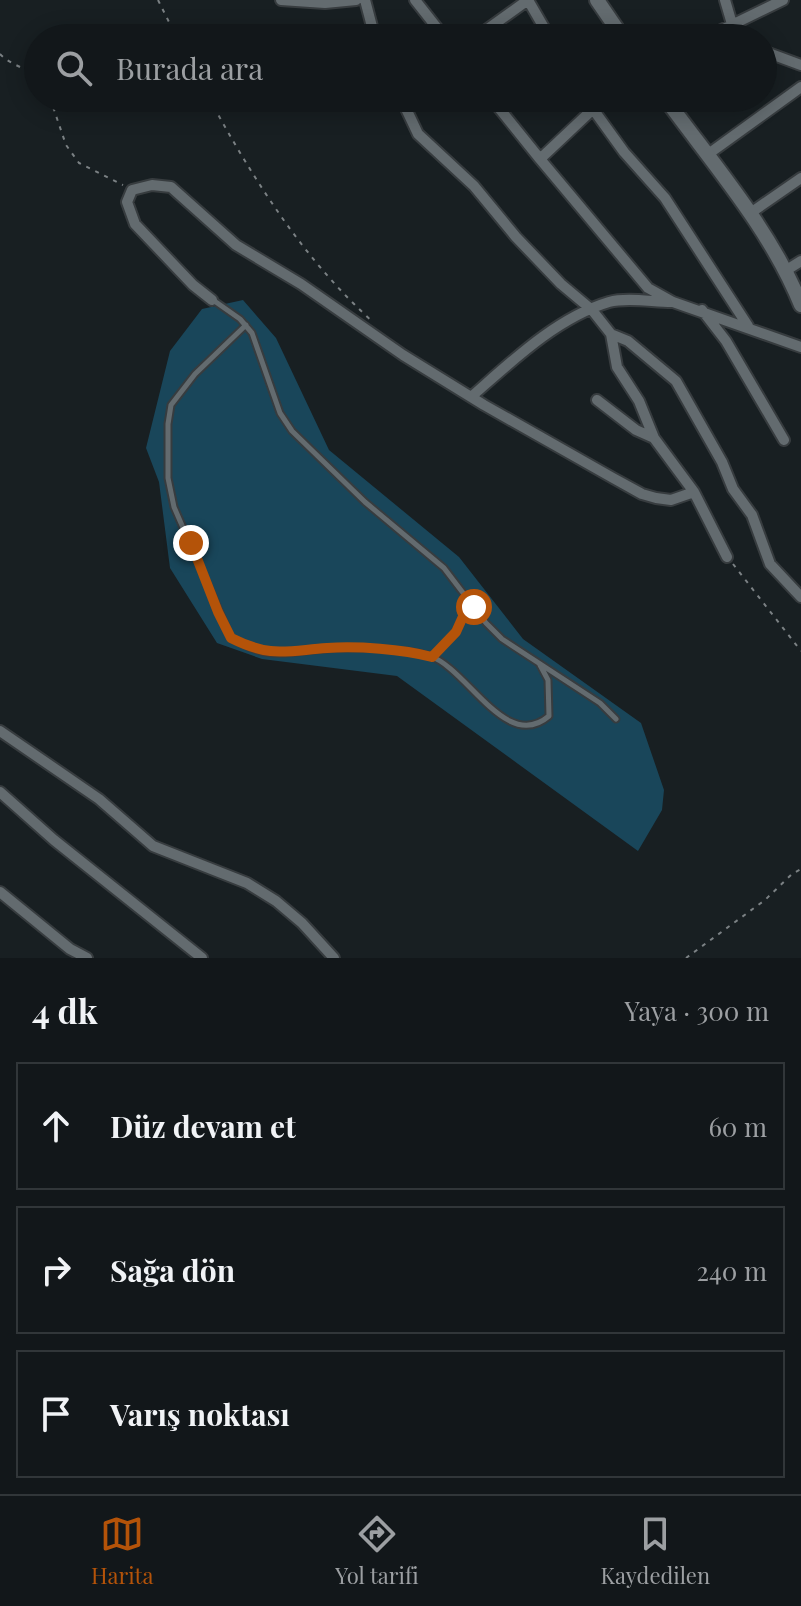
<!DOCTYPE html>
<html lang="tr">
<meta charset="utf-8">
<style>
:root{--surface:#12171a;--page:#1b2023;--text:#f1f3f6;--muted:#9c9fa2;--line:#313639;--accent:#b45309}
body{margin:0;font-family:"Playfair Display",serif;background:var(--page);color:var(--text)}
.stop{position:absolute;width:24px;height:24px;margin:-18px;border:6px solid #b45309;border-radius:50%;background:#fff}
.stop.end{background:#b45309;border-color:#fff;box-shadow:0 2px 8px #0008}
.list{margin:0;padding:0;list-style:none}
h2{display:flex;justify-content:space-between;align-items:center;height:104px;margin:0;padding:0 32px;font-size:34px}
h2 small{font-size:26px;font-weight:400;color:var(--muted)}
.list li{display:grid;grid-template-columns:52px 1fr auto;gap:24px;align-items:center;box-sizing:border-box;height:128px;margin:0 16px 16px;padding:0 16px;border:2px solid var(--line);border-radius:0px}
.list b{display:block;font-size:30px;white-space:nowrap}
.list em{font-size:26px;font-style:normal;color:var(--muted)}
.icon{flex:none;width:44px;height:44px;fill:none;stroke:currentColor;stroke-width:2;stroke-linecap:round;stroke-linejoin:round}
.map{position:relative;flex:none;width:801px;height:958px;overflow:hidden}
.search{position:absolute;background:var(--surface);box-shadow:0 4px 20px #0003;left:24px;right:24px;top:24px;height:88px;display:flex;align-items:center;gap:20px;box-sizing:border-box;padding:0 28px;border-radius:44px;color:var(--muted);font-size:30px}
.sheet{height:536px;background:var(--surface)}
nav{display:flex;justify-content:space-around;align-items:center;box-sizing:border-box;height:112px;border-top:2px solid var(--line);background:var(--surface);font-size:22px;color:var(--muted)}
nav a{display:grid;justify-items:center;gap:4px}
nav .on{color:var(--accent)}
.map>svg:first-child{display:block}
</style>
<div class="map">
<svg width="801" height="958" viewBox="0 0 801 958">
<rect width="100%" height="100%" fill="#181f22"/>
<!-- green -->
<path fill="#19465a" d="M 243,300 L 276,338 L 329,450 L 459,557 L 523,639 L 641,723 L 664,790 L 662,810 L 638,851 L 397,676 L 262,659 L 217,643 L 170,568 L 159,482 L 146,448 L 170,351 L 202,309 Z"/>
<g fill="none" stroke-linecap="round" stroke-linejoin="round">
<defs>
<path id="lane" d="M 213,300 L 240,319 L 252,333 L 280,413 L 292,431 L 365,502 L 444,568 L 486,623 L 502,639 L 600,703 L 616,719
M 246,325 L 195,374 L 171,405 L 168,424 L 168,478 L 174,507 L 231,638 C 242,643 252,650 265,652 C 285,656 305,650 326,649 C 350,647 407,648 430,656 C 468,669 506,753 549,716 L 548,680 L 540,665
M 432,657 L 456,632 L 469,602"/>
<path id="street" d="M 281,0 L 325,3 L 356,0
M 365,0 L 375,38
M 415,0 L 445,38
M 528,0 L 550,38
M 725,0 L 732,24 L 744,38
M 475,38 L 528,0
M 705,38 L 783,0
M 763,51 L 801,65
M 401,98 L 418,134 L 474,186 L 516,237 L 561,284 L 592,310 L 611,334 L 617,367 L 639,401 L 654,438 L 694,492 L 727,557
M 491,98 L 540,159
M 585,98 L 624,152 L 665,198 L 748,326
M 612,98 L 592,110 L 540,159 L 648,288 L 673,302 L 801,347
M 707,155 L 801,87
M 749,214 L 801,178
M 785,271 L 801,261
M 212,300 L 193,285 L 135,224 L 127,202 L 132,190 L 152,185 L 171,187 L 236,245 L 301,284 L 403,355 L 484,405 L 613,478 L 642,494 L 656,498 L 671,500 L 694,492
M 702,310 L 726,341 L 784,440
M 611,334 L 628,341 L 676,381 L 722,462 L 733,489 L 752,515 L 770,564 L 801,597
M 471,397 C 511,362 556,318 609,302 C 627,297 653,302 671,302
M 597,400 L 636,430 L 654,438
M 0,731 L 99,799 L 153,846 L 247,883 L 276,901 L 302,923 L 334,958
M 0,792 L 54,840 L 202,958
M 0,892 L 70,949 L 87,958"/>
<path id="secondary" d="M 597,0 L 623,38
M 665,98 C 713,164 771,230 801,305"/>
</defs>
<!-- lane casing -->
<use href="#lane" stroke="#373c3f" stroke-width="9"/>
<!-- street casing -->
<use href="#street" stroke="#373c3f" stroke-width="14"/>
<!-- secondary casing -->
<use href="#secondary" stroke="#373c3f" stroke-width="18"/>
<!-- path -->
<path stroke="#7b8184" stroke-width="2" stroke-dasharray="4 6" stroke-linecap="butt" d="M 158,0 L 177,38
M 0,54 C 11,66 27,67 38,79
M 50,98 L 66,145 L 79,163 L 123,185
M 209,98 C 253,179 304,260 373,322
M 733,564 L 801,651
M 686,958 L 765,900 L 792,874 L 801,869"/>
<!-- lane -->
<use href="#lane" stroke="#636b6f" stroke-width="5"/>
<!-- street -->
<use href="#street" stroke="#636b6f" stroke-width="10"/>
<!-- secondary -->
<use href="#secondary" stroke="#636b6f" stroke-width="14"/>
</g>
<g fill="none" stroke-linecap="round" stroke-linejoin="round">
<!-- route -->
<path stroke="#b45309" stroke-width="10" d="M 191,543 L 218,612 L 231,638 C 271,658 285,651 327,648 C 358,646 402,649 432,657 L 456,632 L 470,601 L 474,607"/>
</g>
</svg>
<div class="stop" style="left:474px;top:607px"></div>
<div class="stop end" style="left:191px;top:543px"></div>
<div class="search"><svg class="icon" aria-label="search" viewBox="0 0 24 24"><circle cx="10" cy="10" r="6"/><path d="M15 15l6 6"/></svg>Burada ara</div>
</div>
<section class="sheet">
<h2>4 dk<small>Yaya · 300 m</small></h2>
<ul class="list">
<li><svg class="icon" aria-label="ahead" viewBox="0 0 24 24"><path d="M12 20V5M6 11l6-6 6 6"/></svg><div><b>Düz devam et</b></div><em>60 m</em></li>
<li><svg class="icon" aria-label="right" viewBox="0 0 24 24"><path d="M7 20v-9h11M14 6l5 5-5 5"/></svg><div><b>Sağa dön</b></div><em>240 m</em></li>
<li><svg class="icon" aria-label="arrive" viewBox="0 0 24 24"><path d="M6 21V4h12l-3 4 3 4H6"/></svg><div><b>Varış noktası</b></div></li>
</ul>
</section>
<nav>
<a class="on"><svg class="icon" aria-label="map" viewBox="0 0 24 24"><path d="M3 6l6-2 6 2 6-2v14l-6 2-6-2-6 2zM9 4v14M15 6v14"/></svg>Harita</a>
<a><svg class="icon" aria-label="directions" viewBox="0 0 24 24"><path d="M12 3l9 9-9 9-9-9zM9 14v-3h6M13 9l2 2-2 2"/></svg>Yol tarifi</a>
<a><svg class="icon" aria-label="saved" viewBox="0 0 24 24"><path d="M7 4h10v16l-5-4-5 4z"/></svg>Kaydedilen</a>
</nav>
